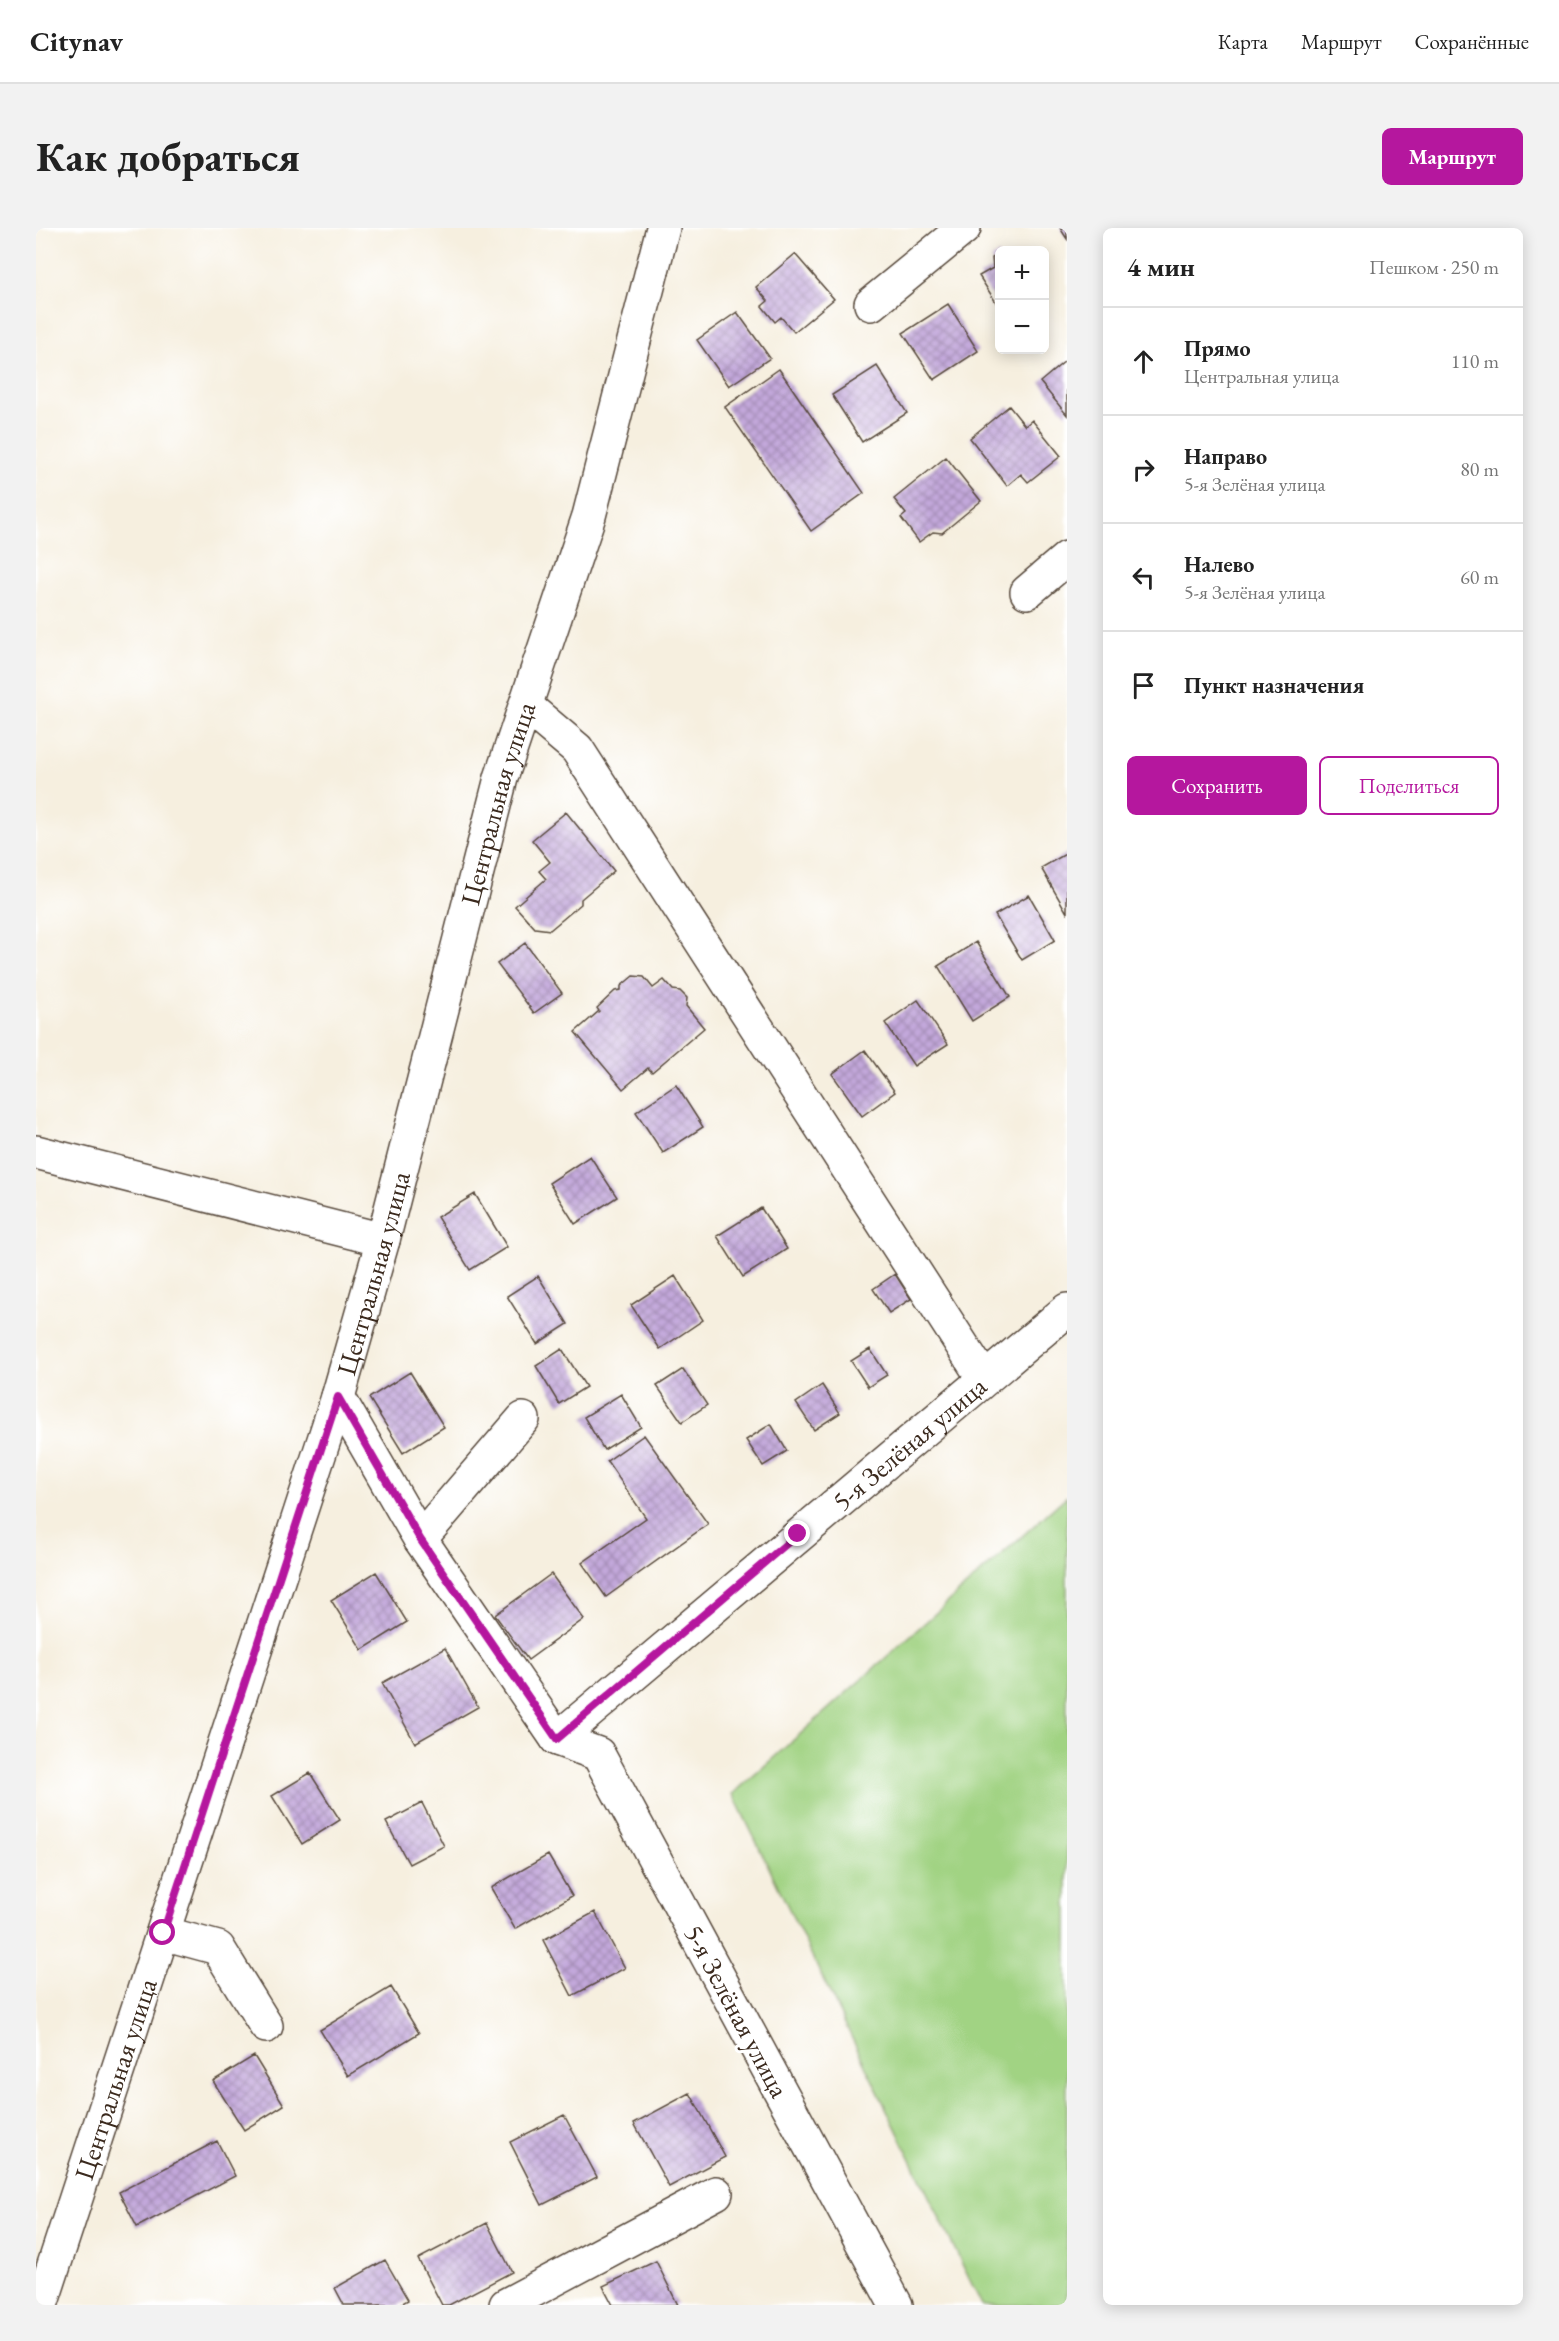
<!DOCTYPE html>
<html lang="ru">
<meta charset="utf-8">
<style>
:root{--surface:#fff;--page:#f2f2f2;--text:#222;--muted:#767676;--line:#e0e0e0;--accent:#b5179e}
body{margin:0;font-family:"EB Garamond",serif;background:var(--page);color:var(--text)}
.controls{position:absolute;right:18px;top:18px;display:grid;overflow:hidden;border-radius:9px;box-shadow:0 3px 15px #0003}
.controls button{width:54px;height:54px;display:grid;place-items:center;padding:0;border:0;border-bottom:2px solid var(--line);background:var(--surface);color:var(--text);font:30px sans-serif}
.stop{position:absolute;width:18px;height:18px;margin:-14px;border:4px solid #b5179e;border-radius:50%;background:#fff}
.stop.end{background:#b5179e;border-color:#fff;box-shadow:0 2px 6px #0008}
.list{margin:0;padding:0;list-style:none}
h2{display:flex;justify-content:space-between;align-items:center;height:78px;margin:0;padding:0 24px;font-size:26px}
h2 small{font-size:20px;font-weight:400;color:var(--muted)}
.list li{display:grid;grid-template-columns:39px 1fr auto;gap:18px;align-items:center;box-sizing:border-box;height:108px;padding:0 24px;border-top:2px solid var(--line)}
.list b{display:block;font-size:22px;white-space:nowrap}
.list p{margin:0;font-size:20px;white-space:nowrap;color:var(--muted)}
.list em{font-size:20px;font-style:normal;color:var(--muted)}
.actions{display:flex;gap:12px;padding:18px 24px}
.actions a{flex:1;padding:14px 0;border:2px solid var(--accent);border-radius:9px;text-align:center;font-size:21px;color:var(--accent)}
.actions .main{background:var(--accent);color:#fff}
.icon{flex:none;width:33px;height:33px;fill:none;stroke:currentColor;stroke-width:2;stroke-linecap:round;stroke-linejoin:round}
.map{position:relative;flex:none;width:1031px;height:2077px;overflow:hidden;border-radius:9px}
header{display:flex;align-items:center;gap:36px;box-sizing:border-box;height:84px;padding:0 30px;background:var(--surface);border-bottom:2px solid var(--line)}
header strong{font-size:28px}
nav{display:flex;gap:33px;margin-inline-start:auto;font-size:21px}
.intro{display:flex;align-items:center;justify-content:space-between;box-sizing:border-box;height:144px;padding:0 36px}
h1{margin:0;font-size:42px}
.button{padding:15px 27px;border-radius:9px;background:var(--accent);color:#fff;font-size:21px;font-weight:700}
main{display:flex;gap:36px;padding:0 36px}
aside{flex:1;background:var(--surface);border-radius:9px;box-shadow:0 3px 15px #0003}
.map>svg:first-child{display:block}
</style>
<header>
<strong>Citynav</strong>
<nav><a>Карта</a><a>Маршрут</a><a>Сохранённые</a></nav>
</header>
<div class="intro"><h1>Как добраться</h1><a class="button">Маршрут</a></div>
<main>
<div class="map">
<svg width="1031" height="2077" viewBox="0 0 1031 2077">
<defs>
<pattern id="building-cross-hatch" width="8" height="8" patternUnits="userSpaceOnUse" patternTransform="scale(1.5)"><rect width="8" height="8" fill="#c3a8db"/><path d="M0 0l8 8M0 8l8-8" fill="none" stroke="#a089b1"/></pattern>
</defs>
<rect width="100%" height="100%" fill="#fff"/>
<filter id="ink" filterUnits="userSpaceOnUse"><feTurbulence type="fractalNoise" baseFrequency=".0167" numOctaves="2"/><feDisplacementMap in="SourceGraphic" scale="12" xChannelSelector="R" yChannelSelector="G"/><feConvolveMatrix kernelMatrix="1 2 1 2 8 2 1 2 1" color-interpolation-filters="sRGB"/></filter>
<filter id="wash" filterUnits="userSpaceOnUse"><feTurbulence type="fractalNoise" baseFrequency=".008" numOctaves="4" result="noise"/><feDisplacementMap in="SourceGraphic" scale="24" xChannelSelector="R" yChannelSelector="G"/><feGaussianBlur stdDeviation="1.35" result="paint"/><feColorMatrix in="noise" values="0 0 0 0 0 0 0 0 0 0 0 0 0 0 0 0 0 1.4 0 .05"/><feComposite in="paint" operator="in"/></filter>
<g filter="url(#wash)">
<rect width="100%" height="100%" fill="#f6efdf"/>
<!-- grass -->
<path fill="#a1d383" stroke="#6e7e50" stroke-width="1.5" d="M 1031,1268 L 1031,2077 L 946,2077 L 697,1566 Z"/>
<g id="blocks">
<!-- building -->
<path fill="url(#building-cross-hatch)" d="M 1024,0 L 1031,0 L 1031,11 Z
M 963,25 L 963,79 L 943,48 L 957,40 L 956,30 Z
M 759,26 L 798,71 L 758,104 L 745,89 L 739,94 L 726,78 L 732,73 L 720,59 Z
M 912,76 L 942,123 L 898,152 L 867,105 Z
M 701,84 L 734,130 L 693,158 L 661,112 Z
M 1029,133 L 1031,135 L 1031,187 L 1004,154 Z
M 841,138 L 871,185 L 826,214 L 796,167 Z
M 743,141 L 828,265 L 775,303 L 689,179 Z
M 973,178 L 989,198 L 996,192 L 1025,228 L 992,254 L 985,246 L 971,258 L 934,210 Z
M 910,229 L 945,273 L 906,305 L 897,304 L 883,314 L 865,290 L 870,286 L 858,271 Z
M 530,584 L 578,643 L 545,671 L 545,676 L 514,702 L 499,700 L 479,678 L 510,651 L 503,643 L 514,634 L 496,612 Z
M 1031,625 L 1031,685 L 1005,640 Z
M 993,667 L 1019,712 L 986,732 L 959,687 Z
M 940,714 L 974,769 L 936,793 L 902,738 Z
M 489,715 L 526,765 L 498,785 L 461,736 Z
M 597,748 L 608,749 L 617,760 L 628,752 L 637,762 L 644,763 L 651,770 L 650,778 L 668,800 L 616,844 L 612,840 L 587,861 L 539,804 L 563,783 L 561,780 L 579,763 L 585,762 L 585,758 Z
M 882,772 L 912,816 L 878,838 L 849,795 Z
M 829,822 L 859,864 L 826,888 L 796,846 Z
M 640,857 L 667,899 L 627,925 L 600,884 Z
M 554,928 L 581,969 L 539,996 L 513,955 Z
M 439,966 L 471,1019 L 434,1042 L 401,989 Z
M 725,980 L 751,1021 L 707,1049 L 681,1008 Z
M 859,1046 L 875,1071 L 853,1085 L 837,1061 Z
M 502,1048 L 532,1096 L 501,1116 L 471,1068 Z
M 639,1048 L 667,1092 L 624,1121 L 595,1077 Z
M 526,1121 L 550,1159 L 523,1176 L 500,1138 Z
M 834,1121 L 851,1147 L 832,1159 L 815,1133 Z
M 647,1141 L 671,1177 L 646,1194 L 621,1158 Z
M 374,1144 L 408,1199 L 367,1225 L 333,1170 Z
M 786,1157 L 804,1185 L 778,1202 L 760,1175 Z
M 585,1166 L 605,1199 L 568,1222 L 548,1189 Z
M 735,1196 L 751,1223 L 727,1238 L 710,1212 Z
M 608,1207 L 672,1296 L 570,1369 L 546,1335 L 610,1290 L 571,1233 Z
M 340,1344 L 371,1394 L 326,1422 L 295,1372 Z
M 515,1346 L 548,1391 L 492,1432 L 459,1387 Z
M 409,1420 L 442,1479 L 379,1515 L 346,1455 Z
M 274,1545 L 304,1592 L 266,1616 L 236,1568 Z
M 386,1575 L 408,1618 L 373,1636 L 350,1594 Z
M 512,1627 L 536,1668 L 479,1701 L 455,1660 Z
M 559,1684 L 589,1740 L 536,1768 L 507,1712 Z
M 355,1759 L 383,1805 L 312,1848 L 284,1802 Z
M 218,1828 L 248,1877 L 208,1902 L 177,1853 Z
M 654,1865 L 689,1929 L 633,1959 L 598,1895 Z
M 528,1887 L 561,1949 L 506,1977 L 474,1914 Z
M 181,1913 L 199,1948 L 101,1999 L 83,1964 Z
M 451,1995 L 476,2044 L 413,2077 L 406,2077 L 382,2031 Z
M 349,2032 L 372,2072 L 363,2077 L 308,2077 L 299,2060 Z
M 620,2033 L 642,2077 L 577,2077 L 567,2058 Z"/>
</g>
</g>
<g filter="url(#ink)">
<use href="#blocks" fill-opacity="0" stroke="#57483b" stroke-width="1.5"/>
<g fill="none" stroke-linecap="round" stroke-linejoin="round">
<defs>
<g id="minor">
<path d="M 835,76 L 928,0"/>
<path d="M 991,364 L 1031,330"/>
<path d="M 490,478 L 541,521 L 948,1151"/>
<path d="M 0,924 L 347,1012"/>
<path d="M 302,1169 L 384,1311 L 521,1511"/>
<path d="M 384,1311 L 487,1191"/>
<path d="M 127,1705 L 182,1720 L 230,1798"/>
<path id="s1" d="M 5,2077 L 302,1169 L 347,1012 L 465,550 L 553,288 L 627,0"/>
<path d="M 470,2077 L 680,1965"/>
<path id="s2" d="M 860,2077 L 562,1526 L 521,1511 L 1031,1082"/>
</g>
</defs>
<!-- minor casing -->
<use href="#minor" stroke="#57483b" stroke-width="36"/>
<!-- minor -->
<use href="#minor" stroke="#fff" stroke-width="33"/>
</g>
</g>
<g fill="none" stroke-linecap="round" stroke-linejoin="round" filter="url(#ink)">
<!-- route -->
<path stroke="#b5179e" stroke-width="8" d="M 127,1705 L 302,1169 L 384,1311 L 521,1511 L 762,1306"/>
</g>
<g text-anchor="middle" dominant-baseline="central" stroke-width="6" stroke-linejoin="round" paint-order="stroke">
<!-- street labels -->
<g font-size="27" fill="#3b2a1e" stroke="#fff">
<text stroke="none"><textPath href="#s1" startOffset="1570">Центральная улица</textPath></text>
<text stroke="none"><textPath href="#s1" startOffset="1084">Центральная улица</textPath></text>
<text stroke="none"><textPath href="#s2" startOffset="1130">5-я Зелёная улица</textPath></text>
<text transform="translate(701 1783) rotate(62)">5-я Зелёная улица</text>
<text stroke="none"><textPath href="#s1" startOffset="238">Центральная улица</textPath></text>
</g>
</g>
</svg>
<div class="controls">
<button>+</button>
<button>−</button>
</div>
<div class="stop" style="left:127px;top:1705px"></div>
<div class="stop end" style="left:762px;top:1306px"></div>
</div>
<aside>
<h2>4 мин<small>Пешком · 250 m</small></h2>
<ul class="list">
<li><svg class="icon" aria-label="ahead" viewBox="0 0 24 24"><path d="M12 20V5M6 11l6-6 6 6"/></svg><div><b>Прямо</b><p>Центральная улица</p></div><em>110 m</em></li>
<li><svg class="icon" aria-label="right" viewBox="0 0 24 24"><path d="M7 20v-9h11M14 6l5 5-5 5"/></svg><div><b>Направо</b><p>5-я Зелёная улица</p></div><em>80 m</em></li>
<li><svg class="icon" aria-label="left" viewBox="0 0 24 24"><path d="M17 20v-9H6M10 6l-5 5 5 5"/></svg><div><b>Налево</b><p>5-я Зелёная улица</p></div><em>60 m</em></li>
<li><svg class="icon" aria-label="arrive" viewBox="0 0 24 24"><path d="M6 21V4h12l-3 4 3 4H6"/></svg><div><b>Пункт назначения</b></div></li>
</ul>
<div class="actions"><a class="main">Сохранить</a><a>Поделиться</a></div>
</aside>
</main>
